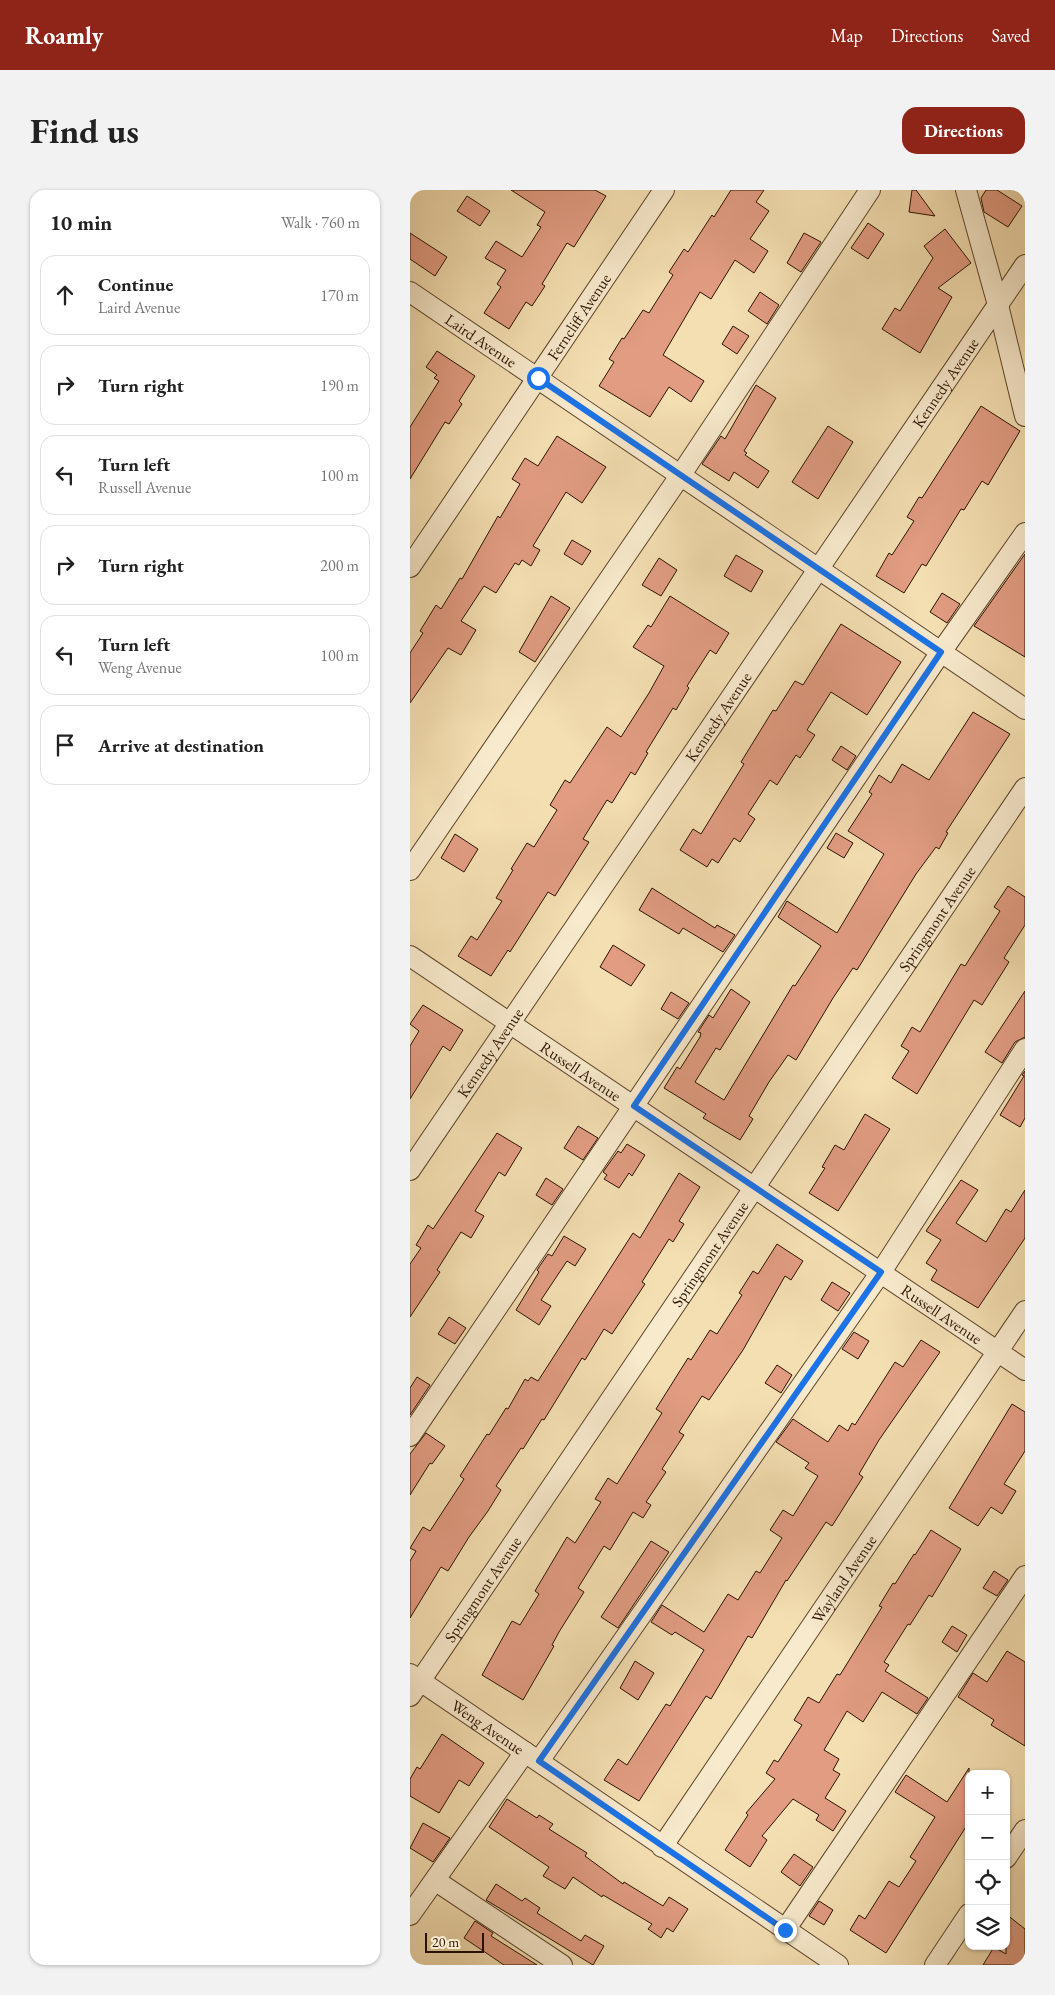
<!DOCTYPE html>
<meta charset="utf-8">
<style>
:root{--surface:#fff;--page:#f2f2f2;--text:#222;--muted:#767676;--line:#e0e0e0;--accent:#8f2418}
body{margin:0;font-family:"EB Garamond",serif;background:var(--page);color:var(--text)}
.controls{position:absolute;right:15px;bottom:15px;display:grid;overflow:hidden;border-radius:10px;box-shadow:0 1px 4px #0004}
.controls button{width:45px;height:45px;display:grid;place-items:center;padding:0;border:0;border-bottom:1px solid var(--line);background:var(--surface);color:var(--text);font:25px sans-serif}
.scale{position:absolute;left:15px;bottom:12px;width:59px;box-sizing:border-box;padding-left:5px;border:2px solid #2c1200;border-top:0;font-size:14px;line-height:18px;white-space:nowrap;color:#2c1200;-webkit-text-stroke:4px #f8eacd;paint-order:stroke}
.stop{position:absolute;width:15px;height:15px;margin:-11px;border:4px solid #1a73e8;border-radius:50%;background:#fff}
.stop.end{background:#1a73e8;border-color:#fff;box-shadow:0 1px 5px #0008}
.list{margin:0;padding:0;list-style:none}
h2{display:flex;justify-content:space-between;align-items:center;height:65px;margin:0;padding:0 20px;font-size:21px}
h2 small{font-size:16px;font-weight:400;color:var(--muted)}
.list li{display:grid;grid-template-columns:32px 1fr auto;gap:15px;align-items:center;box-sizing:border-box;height:80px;margin:0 10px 10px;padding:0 10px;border:1px solid var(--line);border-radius:15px}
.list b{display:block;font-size:19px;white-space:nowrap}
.list p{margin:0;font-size:16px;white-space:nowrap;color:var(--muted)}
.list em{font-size:16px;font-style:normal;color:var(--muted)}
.icon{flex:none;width:28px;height:28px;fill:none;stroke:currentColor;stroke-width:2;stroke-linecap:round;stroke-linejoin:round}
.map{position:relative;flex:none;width:615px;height:1775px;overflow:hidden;border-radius:15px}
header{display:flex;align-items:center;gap:30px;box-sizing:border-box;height:70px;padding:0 25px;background:var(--accent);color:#fff}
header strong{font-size:24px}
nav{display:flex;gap:28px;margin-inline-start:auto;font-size:18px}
.intro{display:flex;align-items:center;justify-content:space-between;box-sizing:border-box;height:120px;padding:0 30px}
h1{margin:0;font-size:35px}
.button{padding:12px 22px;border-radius:15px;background:var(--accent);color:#fff;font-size:18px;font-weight:700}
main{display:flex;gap:30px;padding:0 30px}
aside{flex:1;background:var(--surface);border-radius:15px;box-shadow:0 1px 4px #0004}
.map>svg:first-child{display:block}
</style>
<header>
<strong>Roamly</strong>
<nav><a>Map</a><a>Directions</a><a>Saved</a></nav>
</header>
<div class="intro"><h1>Find us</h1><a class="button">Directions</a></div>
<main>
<aside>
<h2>10 min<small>Walk · 760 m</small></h2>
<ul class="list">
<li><svg class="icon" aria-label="ahead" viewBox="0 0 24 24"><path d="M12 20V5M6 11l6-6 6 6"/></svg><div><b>Continue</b><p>Laird Avenue</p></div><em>170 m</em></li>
<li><svg class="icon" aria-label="right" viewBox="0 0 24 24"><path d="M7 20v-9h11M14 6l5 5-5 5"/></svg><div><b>Turn right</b></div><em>190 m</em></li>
<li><svg class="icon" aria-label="left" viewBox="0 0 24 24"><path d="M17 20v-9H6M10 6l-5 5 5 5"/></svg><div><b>Turn left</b><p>Russell Avenue</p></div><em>100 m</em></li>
<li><svg class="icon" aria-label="right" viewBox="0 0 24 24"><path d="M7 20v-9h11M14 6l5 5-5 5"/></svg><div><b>Turn right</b></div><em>200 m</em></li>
<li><svg class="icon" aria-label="left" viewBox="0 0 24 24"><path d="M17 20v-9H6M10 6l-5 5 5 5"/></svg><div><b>Turn left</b><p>Weng Avenue</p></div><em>100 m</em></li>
<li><svg class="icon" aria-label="arrive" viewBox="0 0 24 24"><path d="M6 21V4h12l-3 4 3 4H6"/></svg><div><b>Arrive at destination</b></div></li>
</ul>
</aside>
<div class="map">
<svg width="615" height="1775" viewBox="0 0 615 1775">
<rect width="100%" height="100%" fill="#f4dfb2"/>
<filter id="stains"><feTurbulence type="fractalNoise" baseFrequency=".004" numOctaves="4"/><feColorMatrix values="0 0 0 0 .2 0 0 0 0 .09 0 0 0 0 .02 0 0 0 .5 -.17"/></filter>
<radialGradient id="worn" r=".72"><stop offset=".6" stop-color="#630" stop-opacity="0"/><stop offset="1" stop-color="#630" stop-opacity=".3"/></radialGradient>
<!-- building -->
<path fill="#e19c82" stroke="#2c1200" d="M 101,0 L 185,0 L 196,6 L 164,57 L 157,53 L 132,94 L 135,96 L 122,116 L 116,112 L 99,139 L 74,123 L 91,97 L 87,94 L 96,80 L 75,68 L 86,51 L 112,67 L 131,37 L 127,35 L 135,22 Z
M 321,0 L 354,0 L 346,12 L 359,21 L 340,49 L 358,61 L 344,83 L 325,70 L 301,109 L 290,102 L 253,165 L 294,191 L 281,212 L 259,197 L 240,227 L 189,196 L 204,172 L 199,169 L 212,148 L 214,149 L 233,120 L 239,123 L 263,85 L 259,82 L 274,59 L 278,62 L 302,25 L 304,27 Z
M 502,0 L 506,0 L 525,26 L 499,22 Z
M 576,0 L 587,0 L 612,16 L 598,37 L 574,22 L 571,8 Z
M 57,6 L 80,21 L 70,36 L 47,21 Z
M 458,33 L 474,44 L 458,69 L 441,58 Z
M 535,39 L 561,73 L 528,98 L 542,107 L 510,163 L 472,139 L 485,118 L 490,121 L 523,68 L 514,56 Z
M 0,43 L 37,67 L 25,86 L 0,69 Z
M 394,43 L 411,52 L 391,82 L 377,73 Z
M 350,102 L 369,115 L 357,134 L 338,121 Z
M 323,136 L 339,146 L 327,164 L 312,154 Z
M 27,161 L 65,186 L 49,211 L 52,214 L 39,234 L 35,232 L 0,289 L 0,237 L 29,191 L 24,188 L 27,185 L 16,177 Z
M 346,195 L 366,208 L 334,261 L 337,263 L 335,265 L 359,281 L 348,298 L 324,282 L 319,291 L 292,274 L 311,246 L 315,249 Z
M 571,216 L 610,241 L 578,295 L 572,291 L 554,320 L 551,319 L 516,376 L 512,374 L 494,403 L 466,386 L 479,363 L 482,365 L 504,331 L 497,327 L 509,307 L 512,308 Z
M 418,236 L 443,252 L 408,309 L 382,292 Z
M 147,246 L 196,277 L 172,313 L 156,302 L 123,356 L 130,360 L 121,376 L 112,370 L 109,375 L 105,373 L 86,403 L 74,396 L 51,431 L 66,440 L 51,465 L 38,458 L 0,513 L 0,463 L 13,443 L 10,441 L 26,415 L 31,419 L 50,388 L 52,389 L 88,326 L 90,328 L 110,294 L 102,289 L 115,268 L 128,276 Z
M 162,350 L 181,361 L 172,375 L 154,364 Z
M 615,364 L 615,467 L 564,436 Z
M 326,365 L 353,381 L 341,402 L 314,386 Z
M 249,368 L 267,380 L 251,406 L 232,395 Z
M 532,403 L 550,414 L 537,433 L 520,422 Z
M 141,406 L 160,418 L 125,472 L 109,462 Z
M 260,406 L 319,443 L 306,464 L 300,460 L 277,496 L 279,498 L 266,520 L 263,518 L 236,562 L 238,563 L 225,585 L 221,582 L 202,613 L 197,610 L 173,649 L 179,652 L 145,706 L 138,702 L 100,762 L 98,760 L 81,786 L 48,766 L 61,746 L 67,750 L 92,711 L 86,708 L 103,680 L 101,679 L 117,653 L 124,657 L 147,620 L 140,615 L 155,590 L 160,593 L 197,537 L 211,547 L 239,503 L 254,476 L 223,457 L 238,435 L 241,437 Z
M 431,434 L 491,472 L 457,525 L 421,502 L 397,540 L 405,545 L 390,568 L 386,565 L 367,595 L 360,590 L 338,624 L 345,629 L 330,652 L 324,648 L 308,673 L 302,669 L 297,677 L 270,660 L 283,639 L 291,644 L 334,574 L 331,572 L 363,520 L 366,521 L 385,491 L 393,495 Z
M 563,522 L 600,544 L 536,642 L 538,643 L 529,659 L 526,657 L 506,684 L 447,780 L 443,778 L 423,808 L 386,870 L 378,865 L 359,892 L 339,926 L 343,929 L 330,950 L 293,928 L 296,924 L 254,898 L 267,877 L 270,879 L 290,847 L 291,843 L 288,842 L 299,825 L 303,828 L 321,799 L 340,812 L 310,860 L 306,858 L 285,892 L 314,910 L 383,795 L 385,796 L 411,756 L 368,727 L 377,711 L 427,743 L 474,664 L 438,641 L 462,604 L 459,602 L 469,585 L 481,593 L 492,574 L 519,590 Z
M 431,556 L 446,566 L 437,580 L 422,570 Z
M 426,643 L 443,653 L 434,668 L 417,658 Z
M 45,644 L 68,659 L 54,682 L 31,668 Z
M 598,696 L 615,707 L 615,735 L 594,768 L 599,772 L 572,815 L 564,810 L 507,904 L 482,888 L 499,861 L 491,856 L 502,837 L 510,842 L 551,774 L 555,776 L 590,721 L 584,717 Z
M 242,698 L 305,738 L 307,735 L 325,745 L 313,762 L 273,738 L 269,744 L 229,720 Z
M 203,755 L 235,775 L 221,796 L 190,777 Z
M 615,801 L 615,847 L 605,852 L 592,873 L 575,862 Z
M 261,802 L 279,813 L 268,829 L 251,819 Z
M 13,815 L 53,840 L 40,861 L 33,856 L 0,909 L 0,856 L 9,841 L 0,834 Z
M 615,881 L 615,928 L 610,937 L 590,925 L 614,886 L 612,885 Z
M 455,924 L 480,939 L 428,1021 L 399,1003 L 415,978 L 412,977 L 425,955 L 434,960 Z
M 168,936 L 188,948 L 173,970 L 154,958 Z
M 87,943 L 112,958 L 95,986 L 89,982 L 65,1021 L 74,1026 L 61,1048 L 51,1042 L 27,1080 L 30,1082 L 0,1127 L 0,1074 L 11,1058 L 6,1055 L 18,1035 L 23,1039 Z
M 217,954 L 235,965 L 222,986 L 219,983 L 209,998 L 194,989 L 197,985 L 193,982 L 208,961 L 211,963 Z
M 269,983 L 290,997 L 269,1031 L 274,1034 L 263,1052 L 259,1049 L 232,1092 L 235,1094 L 202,1144 L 194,1139 L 175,1170 L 172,1168 L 134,1230 L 132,1229 L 113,1259 L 111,1258 L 86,1296 L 91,1300 L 78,1321 L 59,1347 L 38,1381 L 31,1377 L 0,1428 L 0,1371 L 6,1361 L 0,1358 L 13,1337 L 20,1341 L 54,1289 L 50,1286 L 77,1244 L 79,1245 L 96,1218 L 98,1219 L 115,1189 L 118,1191 L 121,1187 L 128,1191 L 223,1043 L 230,1048 Z
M 136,988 L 153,999 L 142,1015 L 126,1005 Z
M 551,990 L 568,1000 L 546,1033 L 576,1052 L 596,1019 L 601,1022 L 615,1000 L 615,1048 L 568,1118 L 521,1090 L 527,1080 L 516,1073 L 531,1050 L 516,1041 Z
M 154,1046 L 176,1059 L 165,1076 L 157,1071 L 131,1110 L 141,1116 L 129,1135 L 106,1120 L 129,1082 L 127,1080 L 129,1077 L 138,1064 L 142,1066 Z
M 367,1054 L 393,1071 L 381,1090 L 375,1086 L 333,1160 L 299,1210 L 292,1206 L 269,1242 L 274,1245 L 252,1279 L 256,1282 L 236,1312 L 241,1315 L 233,1328 L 223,1322 L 200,1360 L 194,1356 L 168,1398 L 174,1402 L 149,1442 L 142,1455 L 144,1456 L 113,1510 L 72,1485 L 102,1431 L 110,1435 L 129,1404 L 125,1401 L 157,1347 L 165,1353 L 191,1312 L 185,1309 L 198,1288 L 207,1294 L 252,1223 L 246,1219 L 278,1168 L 281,1170 L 300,1140 L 307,1144 L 332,1105 L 329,1103 L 343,1081 L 348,1084 Z
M 422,1092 L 440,1103 L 428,1121 L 411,1110 Z
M 39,1127 L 56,1138 L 45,1154 L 28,1144 Z
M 444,1142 L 459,1151 L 448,1169 L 432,1159 Z
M 511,1150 L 530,1162 L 469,1250 L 449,1284 L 453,1287 L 422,1336 L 416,1332 L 377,1391 L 376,1390 L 342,1448 L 338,1446 L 301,1509 L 296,1506 L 229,1611 L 194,1590 L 208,1569 L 217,1575 L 256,1514 L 260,1516 L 294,1460 L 265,1442 L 262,1445 L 241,1432 L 252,1415 L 294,1442 L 318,1404 L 328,1410 L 346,1381 L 350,1383 L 372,1348 L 360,1340 L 373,1320 L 383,1326 L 408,1286 L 395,1278 L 399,1273 L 366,1252 L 383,1229 L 418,1252 L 429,1235 L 438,1241 L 442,1233 L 445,1235 L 485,1172 L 493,1177 Z
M 367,1175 L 382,1185 L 371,1203 L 355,1193 Z
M 7,1187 L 20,1195 L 0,1225 L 0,1198 Z
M 602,1214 L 615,1222 L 615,1261 L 594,1294 L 606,1301 L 592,1324 L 581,1317 L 568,1336 L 539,1318 Z
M 16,1243 L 35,1256 L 22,1274 L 20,1273 L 0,1305 L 0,1264 Z
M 521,1340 L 551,1359 L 522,1407 L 519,1405 L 500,1435 L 498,1434 L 474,1472 L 479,1475 L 475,1481 L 518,1508 L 507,1524 L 472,1502 L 453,1532 L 437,1521 L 414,1560 L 429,1569 L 423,1580 L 430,1584 L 415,1608 L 436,1621 L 423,1641 L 406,1630 L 409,1625 L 383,1609 L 352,1646 L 357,1650 L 340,1677 L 315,1660 L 338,1625 L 336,1623 L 365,1589 L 356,1583 L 364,1570 L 368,1572 L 392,1535 L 384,1530 L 398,1507 L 409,1513 L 427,1484 L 430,1485 L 472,1417 L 469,1416 L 483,1393 L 485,1394 L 504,1364 L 505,1365 Z
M 241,1351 L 259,1362 L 208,1438 L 191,1427 Z
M 584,1381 L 598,1390 L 587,1406 L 573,1398 Z
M 542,1436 L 557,1445 L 547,1462 L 532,1452 Z
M 597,1461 L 615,1472 L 615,1556 L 581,1535 L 584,1530 L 548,1507 L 563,1483 L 577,1492 Z
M 225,1471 L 244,1483 L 228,1510 L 210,1498 Z
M 32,1544 L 74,1573 L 59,1596 L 49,1590 L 29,1623 L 0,1606 L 0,1589 L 7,1577 L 10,1579 Z
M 559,1578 L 559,1632 L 476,1763 L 440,1740 L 449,1725 L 455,1729 L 479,1691 L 489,1697 L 506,1671 L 500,1667 L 525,1627 L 485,1602 L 496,1585 L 537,1612 Z
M 97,1609 L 127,1628 L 129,1625 L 143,1634 L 139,1639 L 177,1663 L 175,1666 L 213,1694 L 214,1692 L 253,1716 L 259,1707 L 278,1719 L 263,1742 L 257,1738 L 251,1748 L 238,1739 L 242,1734 L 193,1705 L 192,1707 L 163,1687 L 155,1699 L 133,1686 L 139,1677 L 79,1637 Z
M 13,1633 L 40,1648 L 23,1672 L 0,1658 Z
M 384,1664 L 403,1677 L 390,1696 L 371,1682 Z
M 86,1694 L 112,1711 L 115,1708 L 130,1718 L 127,1723 L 171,1751 L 175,1745 L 194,1756 L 183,1775 L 76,1710 Z
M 409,1711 L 423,1720 L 414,1735 L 399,1726 Z
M 596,1724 L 615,1739 L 615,1775 L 573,1775 L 584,1757 L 596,1764 Z
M 65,1731 L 83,1743 L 81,1746 L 127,1775 L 94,1775 L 54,1748 Z"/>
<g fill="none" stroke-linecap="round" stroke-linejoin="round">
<defs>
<g id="minor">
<path d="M 556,0 L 588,115 L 615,226"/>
<path id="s1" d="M 0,102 L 615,519"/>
<path id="s2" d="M 0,377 L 254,0"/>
<path d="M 0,680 L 270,286 L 460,0"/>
<path id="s3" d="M 0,766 L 615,1180"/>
<path id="s4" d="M 0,980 L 615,75"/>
<path d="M 0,1246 L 531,462 L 615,343"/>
<path id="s5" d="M 0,1484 L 428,1775"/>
<path id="s6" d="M 0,1506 L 615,598"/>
<path d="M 129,1571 L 471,1082 L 615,859"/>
<path id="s7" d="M 252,1657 L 615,1121"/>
<path d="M 596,1668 L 615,1640"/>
<path d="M 26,1691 L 152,1775"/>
<path d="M 0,1725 L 115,1562"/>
<path d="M 375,1740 L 615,1386"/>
<path d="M 525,1775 L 559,1724"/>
</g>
</defs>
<!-- minor casing -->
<use href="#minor" stroke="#5e452c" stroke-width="22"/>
<!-- minor -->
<use href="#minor" stroke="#f8eacd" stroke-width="20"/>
</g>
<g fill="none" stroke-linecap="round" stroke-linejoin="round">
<!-- route -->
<path stroke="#1a73e8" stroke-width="6" d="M 128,188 L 531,462 L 224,916 L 471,1082 L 129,1571 L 375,1740"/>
</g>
<g text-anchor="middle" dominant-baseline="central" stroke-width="4" stroke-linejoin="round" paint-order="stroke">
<!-- street labels -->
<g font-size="16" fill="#2c1200" stroke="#f8eacd">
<text stroke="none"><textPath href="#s2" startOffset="302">Ferncliff Avenue</textPath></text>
<text stroke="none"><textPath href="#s1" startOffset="86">Laird Avenue</textPath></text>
<text stroke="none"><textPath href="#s4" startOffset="952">Kennedy Avenue</textPath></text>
<text stroke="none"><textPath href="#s4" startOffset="548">Kennedy Avenue</textPath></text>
<text stroke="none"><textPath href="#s6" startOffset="939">Springmont Avenue</textPath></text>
<text stroke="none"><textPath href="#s4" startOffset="142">Kennedy Avenue</textPath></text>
<text stroke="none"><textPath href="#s3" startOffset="206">Russell Avenue</textPath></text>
<text stroke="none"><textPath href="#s6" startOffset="534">Springmont Avenue</textPath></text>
<text stroke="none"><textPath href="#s3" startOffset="641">Russell Avenue</textPath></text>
<text stroke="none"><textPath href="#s7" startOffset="324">Wayland Avenue</textPath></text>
<text stroke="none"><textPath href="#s6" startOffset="129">Springmont Avenue</textPath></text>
<text stroke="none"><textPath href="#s5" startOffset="94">Weng Avenue</textPath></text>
</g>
</g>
<rect width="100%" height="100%" filter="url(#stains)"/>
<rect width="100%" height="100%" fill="url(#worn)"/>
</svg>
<div class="controls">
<button>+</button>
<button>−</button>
<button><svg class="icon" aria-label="locate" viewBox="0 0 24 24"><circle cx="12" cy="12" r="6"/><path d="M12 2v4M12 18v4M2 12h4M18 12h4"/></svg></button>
<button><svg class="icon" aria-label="layers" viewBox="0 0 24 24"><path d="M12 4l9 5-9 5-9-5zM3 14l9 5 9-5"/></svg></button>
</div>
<div class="scale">20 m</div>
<div class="stop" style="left:128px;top:188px"></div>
<div class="stop end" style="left:375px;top:1740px"></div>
</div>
</main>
